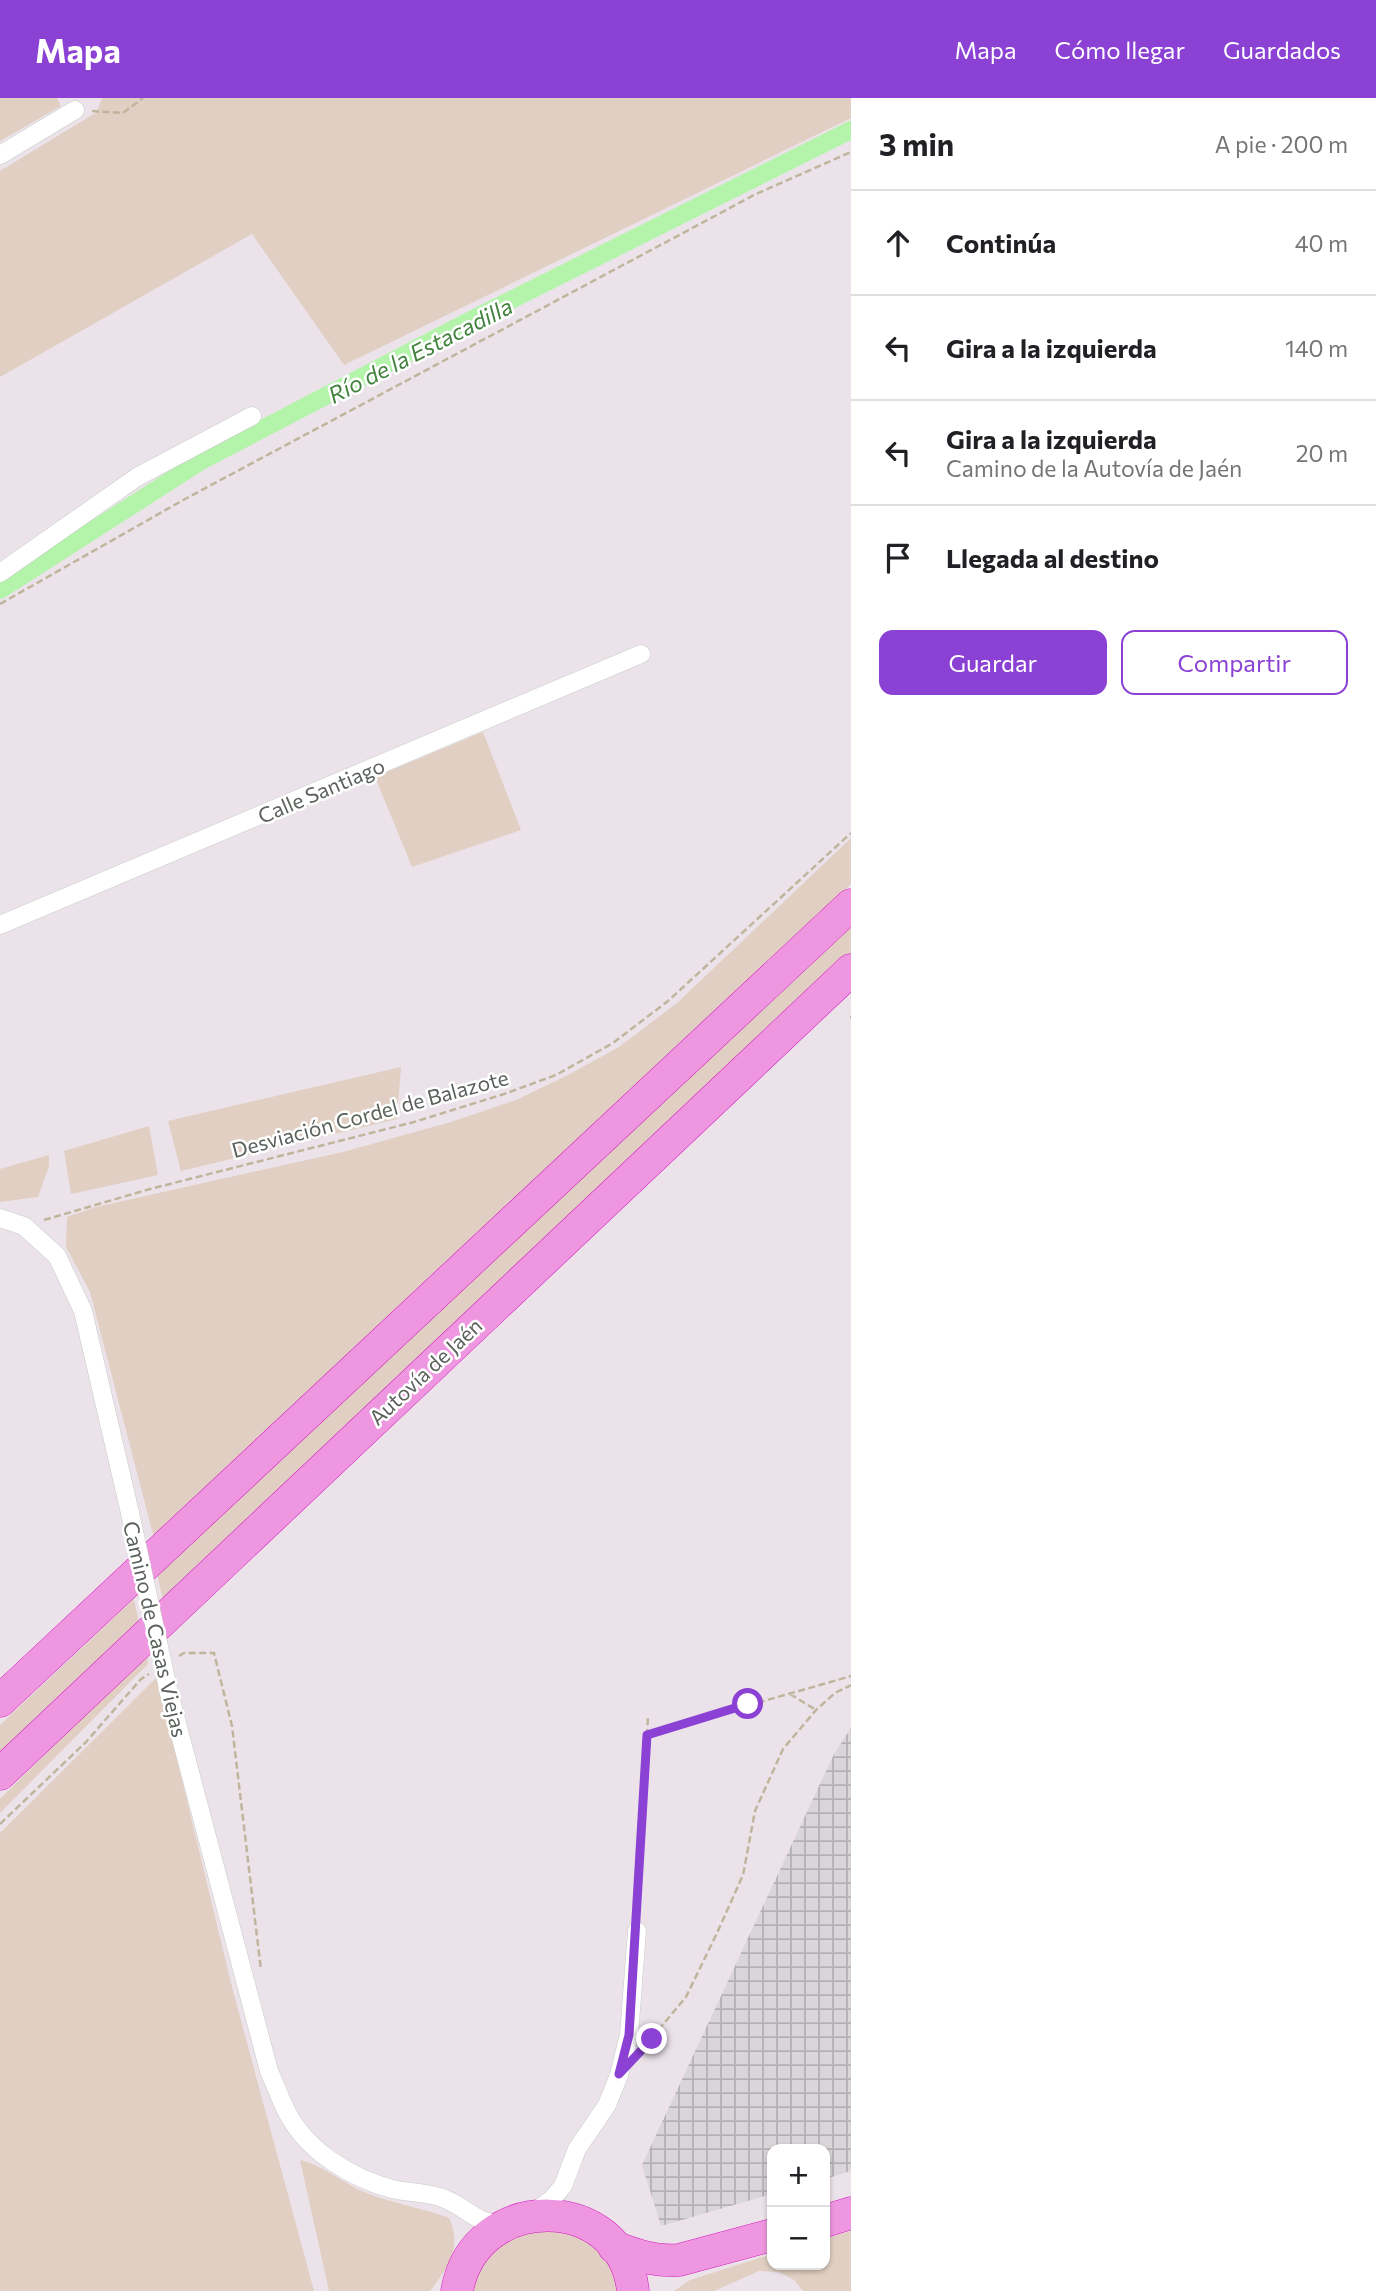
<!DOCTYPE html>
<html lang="es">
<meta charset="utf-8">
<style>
:root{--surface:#fff;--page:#f6f6f6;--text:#202124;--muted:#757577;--line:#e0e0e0;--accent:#8b41d3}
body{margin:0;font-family:Commissioner,sans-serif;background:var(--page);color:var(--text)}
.controls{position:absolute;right:21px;bottom:21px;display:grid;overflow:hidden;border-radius:14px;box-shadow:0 2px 5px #0004}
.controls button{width:63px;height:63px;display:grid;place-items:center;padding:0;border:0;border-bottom:2px solid var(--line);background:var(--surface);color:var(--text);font:35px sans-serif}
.stop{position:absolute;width:21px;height:21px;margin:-16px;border:5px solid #8b41d3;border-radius:50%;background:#fff}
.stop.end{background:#8b41d3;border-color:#fff;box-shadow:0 2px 7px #0008}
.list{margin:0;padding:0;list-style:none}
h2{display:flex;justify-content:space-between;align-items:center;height:91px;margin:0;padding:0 28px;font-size:30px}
h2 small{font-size:23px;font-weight:400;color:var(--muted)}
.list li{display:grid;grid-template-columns:46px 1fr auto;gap:21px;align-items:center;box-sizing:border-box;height:105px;padding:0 28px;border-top:2px solid var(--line)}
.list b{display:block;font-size:26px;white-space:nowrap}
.list p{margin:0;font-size:23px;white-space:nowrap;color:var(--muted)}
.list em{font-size:23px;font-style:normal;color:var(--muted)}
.actions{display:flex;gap:14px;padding:21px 28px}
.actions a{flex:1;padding:16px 0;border:2px solid var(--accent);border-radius:14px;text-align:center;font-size:24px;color:var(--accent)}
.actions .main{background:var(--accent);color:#fff}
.icon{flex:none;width:38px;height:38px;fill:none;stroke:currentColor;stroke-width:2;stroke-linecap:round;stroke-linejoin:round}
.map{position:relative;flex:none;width:851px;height:2193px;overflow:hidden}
header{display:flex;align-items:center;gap:42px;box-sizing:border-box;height:98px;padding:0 35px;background:var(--accent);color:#fff}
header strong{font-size:33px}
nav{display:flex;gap:38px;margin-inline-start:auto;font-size:24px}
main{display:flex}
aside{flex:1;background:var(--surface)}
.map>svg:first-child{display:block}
</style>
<header>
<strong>Mapa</strong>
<nav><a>Mapa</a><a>Cómo llegar</a><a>Guardados</a></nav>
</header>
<main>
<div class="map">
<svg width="851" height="2193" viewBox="0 0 851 2193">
<defs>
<pattern id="industrial-grid" width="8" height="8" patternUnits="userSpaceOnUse" patternTransform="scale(1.75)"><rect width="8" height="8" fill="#dad5d9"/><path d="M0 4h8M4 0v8" fill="none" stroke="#b4b0b3"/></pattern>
</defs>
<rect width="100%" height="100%" fill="#ece3ea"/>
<!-- industrial -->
<path fill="url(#industrial-grid)" d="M 851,1630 L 851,2073 L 825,2081 L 825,2051 L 772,2051 L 772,2096 L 661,2128 L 642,2067 L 834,1656 Z"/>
<!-- green -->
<path fill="#e0cfc2" d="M 0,0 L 57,0 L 61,8 L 0,43 Z
M 102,0 L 851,0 L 851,20 L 344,267 L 252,136 L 0,279 L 0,73 L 97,14 Z
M 483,634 L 521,732 L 412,769 L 375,679 Z
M 851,740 L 851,786 L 155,1444 L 90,1194 L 66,1149 L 67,1119 L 96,1109 L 343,1054 L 451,1024 L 516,1002 L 566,978 L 619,949 L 677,905 Z
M 851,821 L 851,859 L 164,1506 L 157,1476 Z
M 401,969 L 397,1021 L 181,1073 L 168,1023 Z
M 149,1028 L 158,1077 L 71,1096 L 64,1053 Z
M 49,1057 L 49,1068 L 38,1099 L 0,1104 L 0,1071 Z
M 134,1501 L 140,1530 L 0,1663 L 0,1627 Z
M 147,1556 L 148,1566 L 0,1715 L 0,1701 Z
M 157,1579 L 233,1893 L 314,2193 L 0,2193 L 0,1735 Z
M 300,2062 C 325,2068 345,2087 369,2096 C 395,2106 423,2110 449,2120 C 463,2149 448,2170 430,2193 L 329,2193 Z
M 527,2131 C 543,2133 563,2132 578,2137 C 602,2144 615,2171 621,2193 L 470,2193 C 486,2155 488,2148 527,2131 Z
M 851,2133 L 851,2193 L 803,2193 L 794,2182 L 779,2174 L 759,2173 L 714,2193 L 674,2193 L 690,2182 L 772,2156 L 772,2167 L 825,2167 L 825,2140 Z"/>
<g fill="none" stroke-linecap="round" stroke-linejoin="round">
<!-- canal -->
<path stroke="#b4f4aa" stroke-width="18" d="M 0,492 L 201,363 L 471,222 L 851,32"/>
<defs>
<path id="street" d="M 0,57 L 75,12
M 0,475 L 137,379 L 252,318
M 0,827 L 641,556
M 0,1120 L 24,1128 L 57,1158 L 83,1213 L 130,1415
M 169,1595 L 269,1973 C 276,1988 281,2004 289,2018 C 310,2055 352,2080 392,2091 C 409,2095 429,2094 445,2101 C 469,2111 473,2124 503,2127
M 533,2115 L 552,2101 L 563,2088 L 577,2051 L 607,2007 L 619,1977 L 629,1937 L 637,1833"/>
<path id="highway" d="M 0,1603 L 851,807
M 0,1676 L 851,872
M 825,2123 L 851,2115
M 614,2149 C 635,2157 656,2164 679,2162 L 772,2137
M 457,2193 C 475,2091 623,2094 633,2193"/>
</defs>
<!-- street casing -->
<use href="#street" stroke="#c6cbc6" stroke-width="19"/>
<!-- highway casing -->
<use href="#highway" stroke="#d21cbd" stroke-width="33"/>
<!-- path -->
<path stroke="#c0b59c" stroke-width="2.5" stroke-dasharray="7 3.5" stroke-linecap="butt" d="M 92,13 L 123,15 L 143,0
M 0,506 L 185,401 L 756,96 L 851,54
M 850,919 L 851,919
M 44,1122 L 150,1091 L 414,1024 L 504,996 L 556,977 L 613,945 L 668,903 L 851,735
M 179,1558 L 184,1555 L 214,1555 L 232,1628 L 261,1872
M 790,1596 L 816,1612
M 647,1637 C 715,1616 783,1598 851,1578
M 0,1726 L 86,1644 L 141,1581 L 149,1576
M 637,1816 L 648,1618
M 645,1948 L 686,1899 L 717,1835 L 743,1777 L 755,1713 L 783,1651 L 816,1612 L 835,1595 L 851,1587"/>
<!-- street -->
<use href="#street" stroke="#fff" stroke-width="18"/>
<!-- highway -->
<use href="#highway" stroke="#ef96e0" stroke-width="32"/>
<defs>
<path id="street-bridge" d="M 130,1415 L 169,1595"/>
</defs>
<!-- street-bridge casing -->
<use href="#street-bridge" stroke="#c6cbc6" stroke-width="19" stroke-linecap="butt"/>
<!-- street-bridge -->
<use href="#street-bridge" stroke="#fff" stroke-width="18"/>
</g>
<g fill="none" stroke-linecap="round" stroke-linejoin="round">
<!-- route -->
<path stroke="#8b41d3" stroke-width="9" d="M 652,1941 L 619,1976 L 629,1937 L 647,1637 L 748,1606"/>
</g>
<g text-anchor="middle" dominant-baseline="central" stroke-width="5" stroke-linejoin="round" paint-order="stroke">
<!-- street labels -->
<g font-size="21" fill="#5b615b" stroke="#fff">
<text transform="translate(321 692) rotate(-23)">Calle Santiago</text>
<text transform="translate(370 1015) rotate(-15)">Desviación Cordel de Balazote</text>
<text transform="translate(425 1273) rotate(-43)">Autovía de Jaén</text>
<text transform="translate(156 1531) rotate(77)">Camino de Casas Viejas</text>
</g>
<!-- water labels -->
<g font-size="23" font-style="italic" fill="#42823e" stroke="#fff">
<text transform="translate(420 252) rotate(-27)">Río de la Estacadilla</text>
</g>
</g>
</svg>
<div class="controls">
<button>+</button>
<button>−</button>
</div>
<div class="stop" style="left:748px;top:1606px"></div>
<div class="stop end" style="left:652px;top:1941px"></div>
</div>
<aside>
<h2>3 min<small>A pie · 200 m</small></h2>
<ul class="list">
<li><svg class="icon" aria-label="ahead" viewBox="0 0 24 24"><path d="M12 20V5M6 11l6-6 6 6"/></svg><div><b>Continúa</b></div><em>40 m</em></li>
<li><svg class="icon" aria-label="left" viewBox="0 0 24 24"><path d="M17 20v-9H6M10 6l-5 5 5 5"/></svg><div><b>Gira a la izquierda</b></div><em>140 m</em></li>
<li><svg class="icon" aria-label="left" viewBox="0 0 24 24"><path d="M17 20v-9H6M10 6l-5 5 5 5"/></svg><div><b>Gira a la izquierda</b><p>Camino de la Autovía de Jaén</p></div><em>20 m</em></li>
<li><svg class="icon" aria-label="arrive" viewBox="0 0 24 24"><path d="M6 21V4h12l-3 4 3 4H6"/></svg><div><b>Llegada al destino</b></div></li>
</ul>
<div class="actions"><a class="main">Guardar</a><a>Compartir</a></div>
</aside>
</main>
